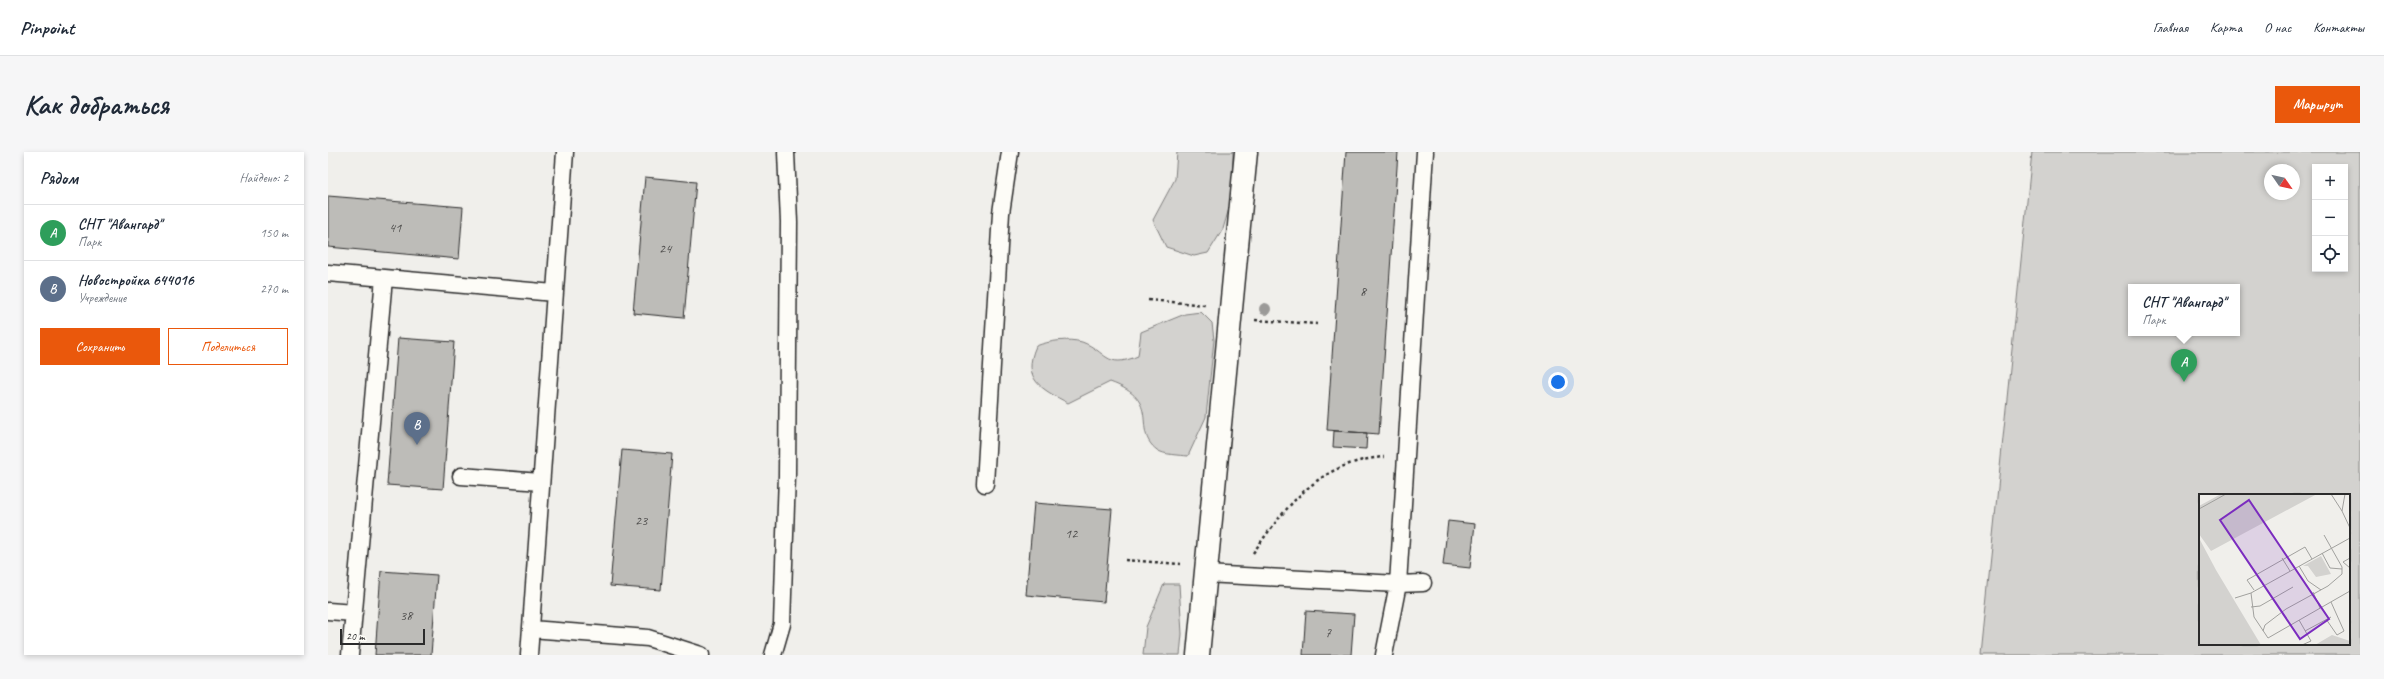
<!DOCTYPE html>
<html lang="ru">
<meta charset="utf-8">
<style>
:root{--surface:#fff;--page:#f6f6f7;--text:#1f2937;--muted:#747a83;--line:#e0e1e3;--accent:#ea580c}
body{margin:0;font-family:Caveat,sans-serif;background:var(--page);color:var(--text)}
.controls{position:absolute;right:12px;top:12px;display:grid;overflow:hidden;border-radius:0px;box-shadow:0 2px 6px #0003}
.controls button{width:36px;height:36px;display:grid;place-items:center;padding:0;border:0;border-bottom:1px solid var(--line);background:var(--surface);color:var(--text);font:20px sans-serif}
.compass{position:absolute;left:1936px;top:12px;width:36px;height:36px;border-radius:50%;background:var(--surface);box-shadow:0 2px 6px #0003;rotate:124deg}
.scale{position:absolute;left:12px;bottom:10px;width:85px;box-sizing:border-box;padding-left:4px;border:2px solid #2b2b2b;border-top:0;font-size:11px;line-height:14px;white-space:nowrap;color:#2b2b2b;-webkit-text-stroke:3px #fdfcf7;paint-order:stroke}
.you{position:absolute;left:1230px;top:230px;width:14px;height:14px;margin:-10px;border:3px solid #fff;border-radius:50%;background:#1a73e8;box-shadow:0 0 0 6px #1a73e833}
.badge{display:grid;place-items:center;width:26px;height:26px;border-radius:50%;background:var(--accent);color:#fff;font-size:13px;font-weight:700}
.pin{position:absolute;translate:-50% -33px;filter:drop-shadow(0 1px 2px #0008)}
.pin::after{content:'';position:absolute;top:21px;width:14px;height:12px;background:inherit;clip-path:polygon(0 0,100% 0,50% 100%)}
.popup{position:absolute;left:1800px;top:132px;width:112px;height:52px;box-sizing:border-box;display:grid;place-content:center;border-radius:0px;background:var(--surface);filter:drop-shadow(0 1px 3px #0005);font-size:13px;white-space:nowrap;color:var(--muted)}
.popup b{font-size:15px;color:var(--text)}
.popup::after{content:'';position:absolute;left:50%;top:100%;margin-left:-8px;border:8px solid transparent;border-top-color:var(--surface)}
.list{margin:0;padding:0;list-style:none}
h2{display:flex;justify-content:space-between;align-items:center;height:52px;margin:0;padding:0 16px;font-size:17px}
h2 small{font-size:13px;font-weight:400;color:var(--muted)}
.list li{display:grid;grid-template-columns:26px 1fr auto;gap:12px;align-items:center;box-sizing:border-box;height:56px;padding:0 16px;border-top:1px solid var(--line)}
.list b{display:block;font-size:15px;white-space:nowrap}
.list p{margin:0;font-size:13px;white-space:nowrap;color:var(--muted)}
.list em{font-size:13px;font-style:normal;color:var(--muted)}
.actions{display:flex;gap:8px;padding:12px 16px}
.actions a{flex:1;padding:9px 0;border:1px solid var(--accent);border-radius:0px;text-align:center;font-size:14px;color:var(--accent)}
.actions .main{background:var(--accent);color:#fff}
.icon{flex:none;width:22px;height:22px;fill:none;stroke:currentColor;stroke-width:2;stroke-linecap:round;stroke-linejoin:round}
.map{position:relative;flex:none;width:2032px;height:503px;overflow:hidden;border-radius:0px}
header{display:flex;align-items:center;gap:24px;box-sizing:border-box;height:56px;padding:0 20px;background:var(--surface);border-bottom:1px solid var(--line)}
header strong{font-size:19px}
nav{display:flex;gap:22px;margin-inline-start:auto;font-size:14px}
.intro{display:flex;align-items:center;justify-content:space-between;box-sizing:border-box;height:96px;padding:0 24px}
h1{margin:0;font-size:28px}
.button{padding:10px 18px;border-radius:0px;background:var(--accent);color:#fff;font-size:14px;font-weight:700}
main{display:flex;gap:24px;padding:0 24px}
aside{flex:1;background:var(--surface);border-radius:0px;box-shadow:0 2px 6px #0003}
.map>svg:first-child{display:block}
</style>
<header>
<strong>Pinpoint</strong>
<nav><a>Главная</a><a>Карта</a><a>О нас</a><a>Контакты</a></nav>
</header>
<div class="intro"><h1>Как добраться</h1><a class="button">Маршрут</a></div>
<main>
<aside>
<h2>Рядом<small>Найдено: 2</small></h2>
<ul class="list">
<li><span class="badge" style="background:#2e9e5b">A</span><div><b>СНТ &quot;Авангард&quot;</b><p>Парк</p></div><em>150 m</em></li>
<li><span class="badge" style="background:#5c6f8a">B</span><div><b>Новостройка 644016</b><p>Учреждение</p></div><em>270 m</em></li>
</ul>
<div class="actions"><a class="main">Сохранить</a><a>Поделиться</a></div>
</aside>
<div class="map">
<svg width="2032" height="503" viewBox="0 0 2032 503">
<rect width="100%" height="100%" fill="#f0efeb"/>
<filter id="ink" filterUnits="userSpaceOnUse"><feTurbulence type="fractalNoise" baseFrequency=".025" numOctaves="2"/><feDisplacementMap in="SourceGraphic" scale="8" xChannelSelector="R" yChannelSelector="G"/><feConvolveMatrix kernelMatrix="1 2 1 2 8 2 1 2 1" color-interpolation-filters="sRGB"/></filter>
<g filter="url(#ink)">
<!-- green -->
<path fill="#d3d2cf" stroke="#7f7e7d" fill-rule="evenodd" d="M 849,0 L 905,0 L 904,46 L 895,77 L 880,101 L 866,104 L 838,95 L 825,68 L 847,27 Z
M 1704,0 L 2032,0 L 2032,503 L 1653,503 ZM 1987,15 L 2017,15 L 2017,117 L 1987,117 ZM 1942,18 L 1966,18 L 1966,42 L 1942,42 ZM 1803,135 L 1909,135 L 1909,181 L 1803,181 ZM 1872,343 L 2021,343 L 2021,492 L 1872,492 Z
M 873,160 L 884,171 L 886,188 L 878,265 L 860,304 C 851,303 836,303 829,298 C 802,277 836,249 782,230 L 740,251 C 714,237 693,228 708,194 C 721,189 740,186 754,190 C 779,199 777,218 810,204 L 813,180 L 857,162 Z
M 836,432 L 851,432 L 854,482 L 852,503 L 815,503 L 818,475 Z"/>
<!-- building -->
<path fill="#bdbcb8" stroke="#2b2b2b" d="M 1018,0 L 1070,0 L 1051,282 L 999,278 Z
M 317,25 L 368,30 L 356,166 L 305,161 Z
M 0,44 L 135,55 L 131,107 L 0,95 Z
M 70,186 L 126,190 L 115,337 L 59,333 Z
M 1006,279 L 1039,281 L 1038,297 L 1005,295 Z
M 294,298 L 344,302 L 333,438 L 282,434 Z
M 706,351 L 784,357 L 776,450 L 698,443 Z
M 1120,369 L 1147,372 L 1142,416 L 1115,413 Z
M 53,419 L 109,423 L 103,503 L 47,503 Z
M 978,459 L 1026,462 L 1023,503 L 975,503 Z"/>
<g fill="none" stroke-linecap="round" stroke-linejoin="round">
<defs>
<path id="lane" d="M 0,121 L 226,141
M 133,324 L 213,330
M 657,332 L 673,61 L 682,0
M 877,422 L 1070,432 L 1095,431
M 0,459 L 26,461
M 203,477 L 320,486 L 373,503
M 22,503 L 56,126
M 201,503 L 237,0
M 445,503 L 454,472 L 459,323 L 461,70 L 458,0
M 1056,503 L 1070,432 L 1097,0"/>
<path id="street" d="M 870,503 L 918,0"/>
</defs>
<!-- lane casing -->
<use href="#lane" stroke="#2b2b2b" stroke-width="19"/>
<!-- street casing -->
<use href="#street" stroke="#2b2b2b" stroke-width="25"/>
<!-- path -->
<path stroke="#2b2b2b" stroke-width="2.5" stroke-dasharray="3 3" stroke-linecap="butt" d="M 820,148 L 878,153
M 927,168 L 989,172
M 925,401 C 960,352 991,310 1056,305
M 797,408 L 853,412"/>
<!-- lane -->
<use href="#lane" stroke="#fdfcf7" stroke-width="16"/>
<!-- street -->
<use href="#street" stroke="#fdfcf7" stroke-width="22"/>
</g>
<!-- trees -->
<circle fill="#9b9a98" cx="937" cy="157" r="6"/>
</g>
<g text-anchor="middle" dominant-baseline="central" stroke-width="4" stroke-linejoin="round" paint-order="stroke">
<!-- number labels -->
<g font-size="14" fill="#504f4e">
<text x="67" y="75">41</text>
<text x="337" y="96">24</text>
<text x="1035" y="139">8</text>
<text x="313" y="368">23</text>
<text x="743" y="381">12</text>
<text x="78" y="463">38</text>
<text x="1000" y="480">7</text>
</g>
</g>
<!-- overview -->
<g transform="translate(1871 342)">
<rect width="151" height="151" fill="#f0efeb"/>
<path d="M 22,0 L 118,0 L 12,57 L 0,40 L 0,12 ZM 0,44 L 17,76 L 62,151 L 0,151 ZM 122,62 L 132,80 L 117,83 L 109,72 L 104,72 ZM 133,141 L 151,147 L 151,151 L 116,151 Z" fill="#d3d2cf"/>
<path fill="none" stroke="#a1a19e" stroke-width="1" d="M 132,0 L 143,17M 146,0 L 143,17 L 151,34M 0,15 L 27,0M 123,59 L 131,74 L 143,75M 83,64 L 91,77M 151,64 L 144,68 L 151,74M 100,72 L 109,87 L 122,96M 55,96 L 48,86 L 106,53 L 113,65M 114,98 L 121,114M 52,99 L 55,123 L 69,144 L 151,97M 36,104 L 52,99 L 151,44M 52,113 L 61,112 L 94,93M 127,125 L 138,141 L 145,137 L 132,108M 100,126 L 112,147 L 103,151M 64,137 L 66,131 L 87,115 L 129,92 L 143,80 L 143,73 L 125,41M 106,137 L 132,123"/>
<path fill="#7b2cbf" fill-opacity="0.15" stroke="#7b2cbf" stroke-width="2" d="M 50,6 L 130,125 L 101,145 L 21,26 Z"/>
<rect width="151" height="151" fill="none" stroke="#2b2b2b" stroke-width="2"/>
</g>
</svg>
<div class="controls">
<button>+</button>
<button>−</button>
<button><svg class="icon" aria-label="locate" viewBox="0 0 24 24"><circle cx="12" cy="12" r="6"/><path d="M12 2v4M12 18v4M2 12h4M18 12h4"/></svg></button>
</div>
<svg class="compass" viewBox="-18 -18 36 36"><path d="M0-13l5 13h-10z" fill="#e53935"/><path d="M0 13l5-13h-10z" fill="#747a83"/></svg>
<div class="scale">20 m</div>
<div class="you"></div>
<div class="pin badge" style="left:1856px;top:230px;background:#2e9e5b">A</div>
<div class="popup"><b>СНТ &quot;Авангард&quot;</b>Парк</div>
<div class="pin badge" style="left:89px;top:293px;background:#5c6f8a">B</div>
</div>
</main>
